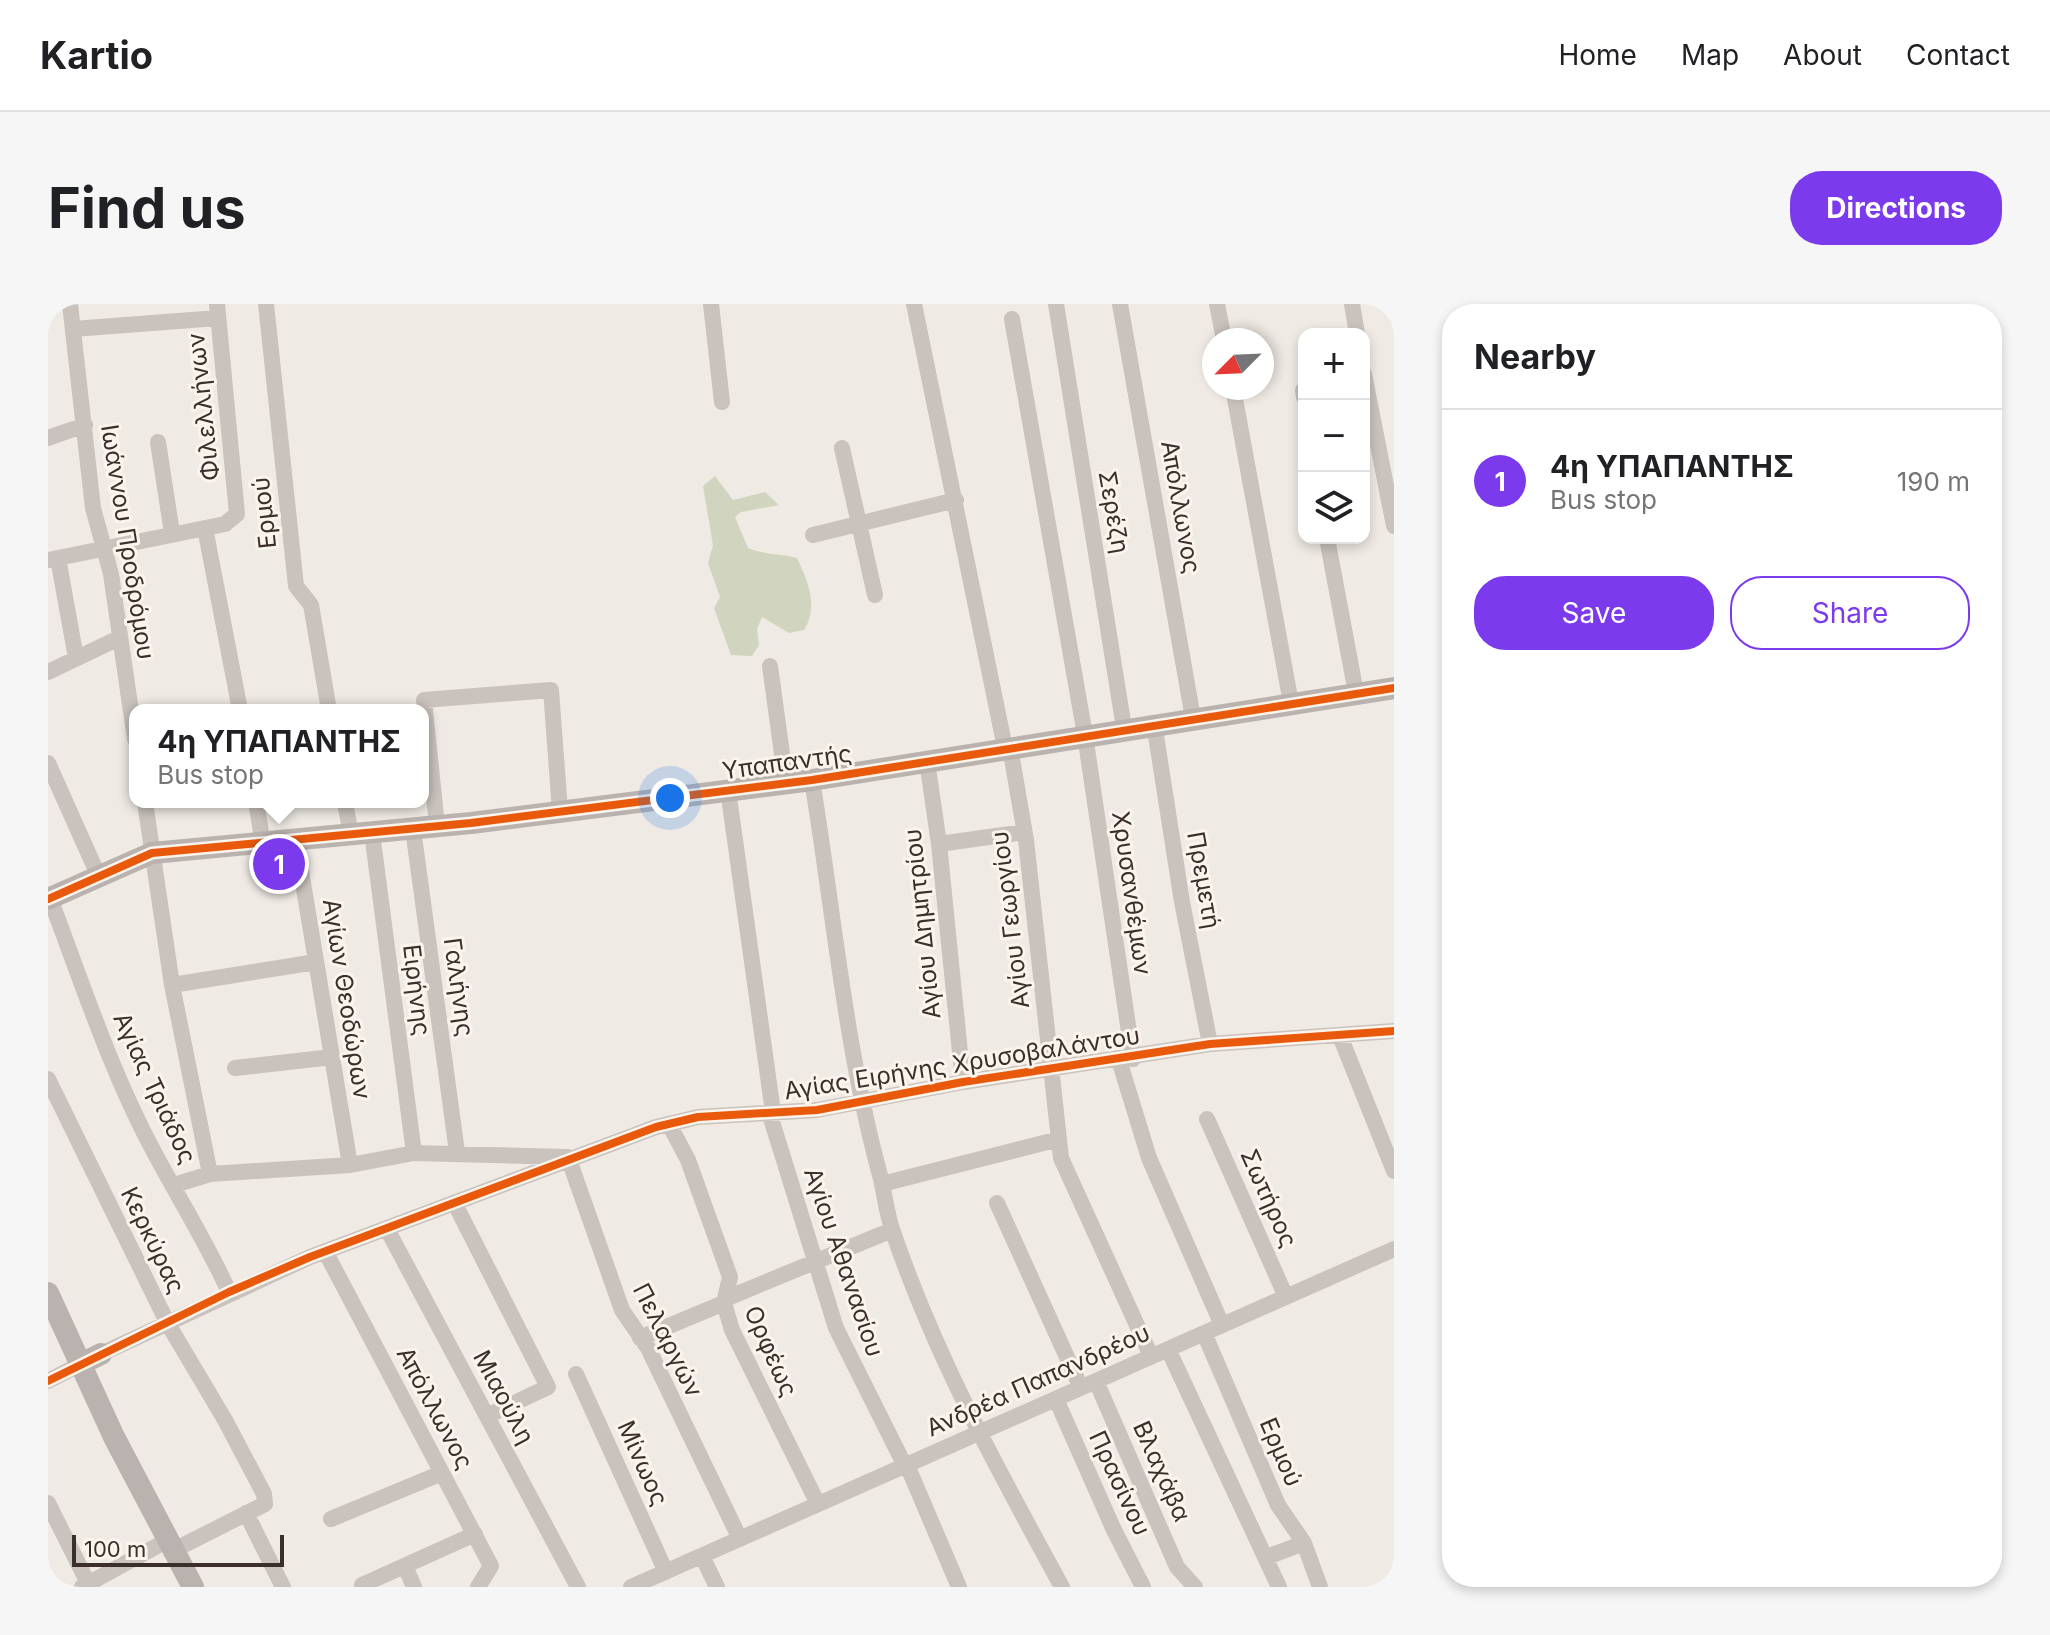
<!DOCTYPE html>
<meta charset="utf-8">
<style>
:root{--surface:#fff;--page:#f6f6f6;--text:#202124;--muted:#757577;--line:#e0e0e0;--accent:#7c3aed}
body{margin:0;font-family:Inter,sans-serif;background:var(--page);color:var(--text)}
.controls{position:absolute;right:24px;top:24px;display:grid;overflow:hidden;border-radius:16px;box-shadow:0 4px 12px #0003}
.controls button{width:72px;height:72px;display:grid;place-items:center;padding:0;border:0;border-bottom:2px solid var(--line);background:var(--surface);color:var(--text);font:40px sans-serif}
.compass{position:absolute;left:1154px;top:24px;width:72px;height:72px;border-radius:50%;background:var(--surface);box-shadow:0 4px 12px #0003;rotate:246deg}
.scale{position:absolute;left:24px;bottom:20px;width:212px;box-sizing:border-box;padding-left:8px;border:4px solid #3a2f2b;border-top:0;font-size:22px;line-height:28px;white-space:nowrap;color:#3a2f2b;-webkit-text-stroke:6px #faf4ed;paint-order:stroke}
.you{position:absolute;left:622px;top:494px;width:28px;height:28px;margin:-20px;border:6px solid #fff;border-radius:50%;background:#1a73e8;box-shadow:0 0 0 12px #1a73e833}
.badge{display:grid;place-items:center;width:52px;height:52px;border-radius:50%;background:var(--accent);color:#fff;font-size:26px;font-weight:700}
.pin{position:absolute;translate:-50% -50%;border:4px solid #fff;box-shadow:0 2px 8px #0006}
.popup{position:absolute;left:81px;top:400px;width:300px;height:104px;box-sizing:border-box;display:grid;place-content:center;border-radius:16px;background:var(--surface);filter:drop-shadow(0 2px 6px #0005);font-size:26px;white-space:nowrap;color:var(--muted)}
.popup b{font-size:30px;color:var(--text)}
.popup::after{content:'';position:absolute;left:50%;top:100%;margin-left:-16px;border:16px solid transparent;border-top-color:var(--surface)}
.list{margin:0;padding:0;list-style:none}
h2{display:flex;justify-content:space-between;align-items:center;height:104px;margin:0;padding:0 32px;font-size:34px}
h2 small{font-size:26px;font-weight:400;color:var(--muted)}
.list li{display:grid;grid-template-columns:52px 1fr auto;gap:24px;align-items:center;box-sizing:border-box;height:144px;padding:0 32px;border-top:2px solid var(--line)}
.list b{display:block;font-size:30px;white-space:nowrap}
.list p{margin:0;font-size:26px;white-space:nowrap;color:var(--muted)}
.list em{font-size:26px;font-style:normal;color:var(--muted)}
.actions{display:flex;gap:16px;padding:24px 32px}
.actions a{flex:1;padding:18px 0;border:2px solid var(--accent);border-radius:32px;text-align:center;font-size:28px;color:var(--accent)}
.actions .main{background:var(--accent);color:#fff}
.icon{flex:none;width:44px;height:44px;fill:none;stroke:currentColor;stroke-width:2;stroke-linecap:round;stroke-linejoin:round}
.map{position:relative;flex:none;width:1346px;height:1283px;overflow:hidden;border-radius:32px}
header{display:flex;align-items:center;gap:48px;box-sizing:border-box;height:112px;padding:0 40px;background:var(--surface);border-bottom:2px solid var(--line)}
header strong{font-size:38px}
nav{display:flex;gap:44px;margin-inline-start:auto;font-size:28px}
.intro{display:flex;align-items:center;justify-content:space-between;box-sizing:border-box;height:192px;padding:0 48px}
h1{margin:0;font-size:56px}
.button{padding:20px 36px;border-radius:32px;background:var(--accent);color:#fff;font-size:28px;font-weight:700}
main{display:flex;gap:48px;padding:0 48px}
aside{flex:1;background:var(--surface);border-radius:32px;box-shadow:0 4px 12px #0003}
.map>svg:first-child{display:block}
</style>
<header>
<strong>Kartio</strong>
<nav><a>Home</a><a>Map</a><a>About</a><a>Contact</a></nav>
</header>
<div class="intro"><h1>Find us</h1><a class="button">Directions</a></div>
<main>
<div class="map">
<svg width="1346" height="1283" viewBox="0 0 1346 1283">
<rect width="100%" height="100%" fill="#efeae4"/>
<!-- green -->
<path fill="#d1d5bf" d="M 667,172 L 685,196 L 717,188 L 731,201 L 693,208 L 687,213 L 700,244 C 717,251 732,249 749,254 C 760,278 771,302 756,326 L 741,329 L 714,313 L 709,325 L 711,341 L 704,352 L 683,351 L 666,304 L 672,293 L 660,259 L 665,241 L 655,182 Z"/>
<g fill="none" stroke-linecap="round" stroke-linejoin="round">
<!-- street -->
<path stroke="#c9c2bd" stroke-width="16" d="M 22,0 L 45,204 L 63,270 L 87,435
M 218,0 L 248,282 L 263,301 L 281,406
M 663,0 L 674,98
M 866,0 L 957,444
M 1008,0 L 1076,424
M 1072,0 L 1145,414
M 1169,0 L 1176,36
M 1304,0 L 1309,30
M 964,15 L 1037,431 L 1085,755
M 25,25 L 170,14
M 1316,70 L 1346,222
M 1185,84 L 1243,399
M 1255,86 L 1256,93
M 0,134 L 37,121
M 110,138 L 124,229
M 794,144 L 827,291
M 157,224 L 192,406
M 765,231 L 908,196
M 1279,234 L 1308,389
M 10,254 L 177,220 L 189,210 L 169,0
M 1,256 L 10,254 L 28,354
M 722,362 L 738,479
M 0,368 L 71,334
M 1106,419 L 1134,598 L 1162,740
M 962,443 L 978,536 L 1013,854 L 1103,1052
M 879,457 L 891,540 L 915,778
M 0,459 L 51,573
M 764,476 C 786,610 797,744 833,875 C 837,893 839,911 845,928 C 888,1054 951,1168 1014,1283
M 680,486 L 725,808
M 97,498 L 124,681 L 162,870
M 208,498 L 215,540
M 297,498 L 303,531
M 389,522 L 376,396 L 503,386 L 512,507
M 365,525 L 409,848
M 324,529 L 366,849
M 248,537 L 302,861
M 891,540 L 976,528
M 2,594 C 34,679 63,768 106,848 C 131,895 159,939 181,988
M 124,681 L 268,658
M 1292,732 L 1346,867
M 1071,756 L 1101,854 L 1174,1021
M 187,764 L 284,753
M 0,775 L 120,1020 L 177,1116 L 216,1190 L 217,1200 L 126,1246
M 721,808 L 788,1024 L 857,1162
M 1159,815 L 1238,993
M 621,820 L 640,856 L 682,973 L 676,999 L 684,1026 L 770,1200
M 834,880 L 1011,835
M 126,881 L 162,870 L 302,861 L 366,849 L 520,853 L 574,1006 L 600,1044 L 692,1235
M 949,899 L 1033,1084
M 407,900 L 500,1083 L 439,1112
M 339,925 L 530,1283
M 277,947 L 443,1262 L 430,1283
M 677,995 L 844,926
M 1156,1029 L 1230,1201 L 1256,1239 L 1272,1283
M 592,1034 L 676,999
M 1120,1045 L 1231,1283
M 53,1050 L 262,953 L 608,823 L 650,813 L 769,806 L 915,778 L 1162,740 L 1346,727
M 528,1070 L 618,1268
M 0,1077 L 33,1060
M 1048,1077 L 1129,1263 L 1147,1283
M 1008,1095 L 1065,1224 L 1095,1283
M 859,1161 L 911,1283
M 0,1199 L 42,1283
M 198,1209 L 235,1283
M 283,1215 L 394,1169
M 654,1252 L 669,1283
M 1219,1253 L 1256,1239
M 357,1262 L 366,1283
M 314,1281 L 427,1230
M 34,1283 L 120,1236
M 583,1283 L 1346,945"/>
<!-- secondary -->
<path stroke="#b9b2ae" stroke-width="22" d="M 0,595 L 104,549 L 423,519 L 764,476 L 1346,384
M 0,989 L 66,1133 L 145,1283
M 33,1060 L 53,1050"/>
<defs>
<path id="cycleway" d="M 0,595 L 104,549 L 423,519 L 764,476 L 1346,384
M 0,1077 L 181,988 L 262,953 L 608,823 L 650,813 L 769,806 L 915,778 L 1162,740 L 1346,727"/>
</defs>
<!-- cycleway casing -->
<use href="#cycleway" stroke="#faf4ed" stroke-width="13"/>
<!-- cycleway -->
<use href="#cycleway" stroke="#e8590c" stroke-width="8"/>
</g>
<g text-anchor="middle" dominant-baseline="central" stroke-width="6" stroke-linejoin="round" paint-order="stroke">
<!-- street labels -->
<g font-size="24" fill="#3a2f2b" stroke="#faf4ed">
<text transform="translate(155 103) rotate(-96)">Φιλελλήνων</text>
<text transform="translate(1133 203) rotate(80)">Απόλλωνος</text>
<text transform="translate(1066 208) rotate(80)">Σερέζη</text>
<text transform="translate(216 209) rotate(-96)">Ερμού</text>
<text transform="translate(80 238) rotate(81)">Ιωάννου Προδρόμου</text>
<text transform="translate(739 458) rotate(-8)">Υπαπαντής</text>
<text transform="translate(1156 576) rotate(80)">Πρεμετή</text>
<text transform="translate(1084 589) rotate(82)">Χρυσανθέμων</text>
<text transform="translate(962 616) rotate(-97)">Αγίου Γεωργίου</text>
<text transform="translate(874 620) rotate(-96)">Αγίου Δημητρίου</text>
<text transform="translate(411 683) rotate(82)">Γαλήνης</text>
<text transform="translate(369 686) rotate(83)">Ειρήνης</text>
<text transform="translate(299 695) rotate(81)">Αγίων Θεοδώρων</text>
<text transform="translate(914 759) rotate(-9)">Αγίας Ειρήνης Χρυσοβαλάντου</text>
<text transform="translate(107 784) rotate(65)">Αγίας Τριάδος</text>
<text transform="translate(1221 894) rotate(66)">Σωτήρος</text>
<text transform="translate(105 936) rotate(64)">Κερκύρας</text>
<text transform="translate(796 958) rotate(71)">Αγίου Αθανασίου</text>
<text transform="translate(620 1036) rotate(63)">Πελαργών</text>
<text transform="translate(723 1047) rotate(66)">Ορφέως</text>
<text transform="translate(990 1076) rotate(-24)">Ανδρέα Παπανδρέου</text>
<text transform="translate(456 1093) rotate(62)">Μιαούλη</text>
<text transform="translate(387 1104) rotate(62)">Απόλλωνος</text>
<text transform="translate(1233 1148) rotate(67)">Ερμού</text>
<text transform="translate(595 1159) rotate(66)">Μίνωος</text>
<text transform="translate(1114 1167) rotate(66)">Βλαχάβα</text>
<text transform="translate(1072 1179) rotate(65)">Πρασίνου</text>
</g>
</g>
</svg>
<div class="controls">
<button>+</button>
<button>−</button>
<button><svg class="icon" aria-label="layers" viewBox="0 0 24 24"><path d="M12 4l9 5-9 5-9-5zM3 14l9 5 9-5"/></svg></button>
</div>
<svg class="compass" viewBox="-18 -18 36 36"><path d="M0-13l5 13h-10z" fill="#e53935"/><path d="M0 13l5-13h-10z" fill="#757577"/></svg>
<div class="scale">100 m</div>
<div class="you"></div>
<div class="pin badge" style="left:231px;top:560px">1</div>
<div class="popup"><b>4η ΥΠΑΠΑΝΤΗΣ</b>Bus stop</div>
</div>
<aside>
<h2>Nearby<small></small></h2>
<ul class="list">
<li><span class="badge">1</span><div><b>4η ΥΠΑΠΑΝΤΗΣ</b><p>Bus stop</p></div><em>190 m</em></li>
</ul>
<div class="actions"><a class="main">Save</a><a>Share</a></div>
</aside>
</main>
